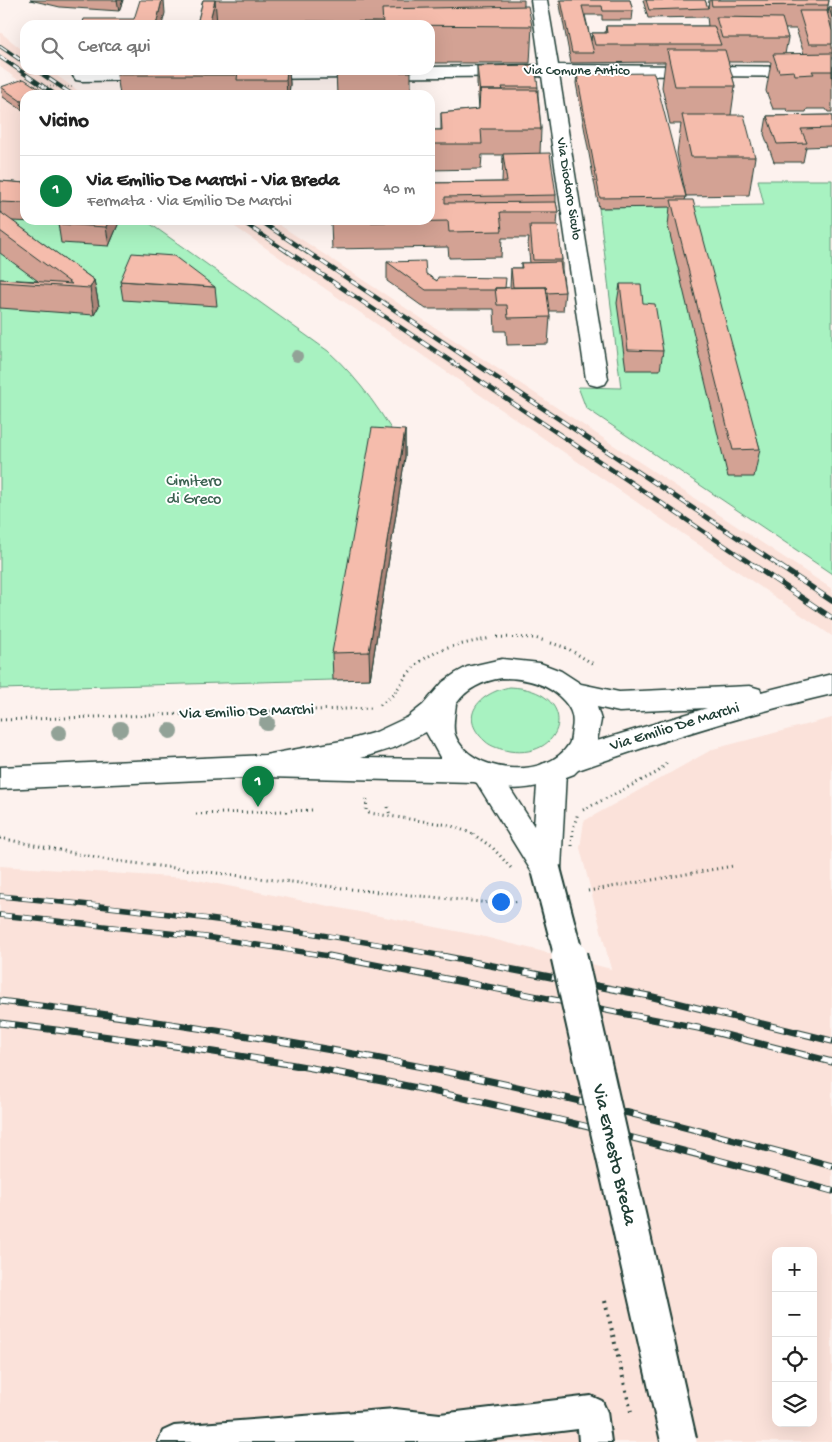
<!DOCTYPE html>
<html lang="it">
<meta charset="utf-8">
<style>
:root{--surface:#fff;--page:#f2f2f2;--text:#222;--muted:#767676;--line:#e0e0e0;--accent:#0b8043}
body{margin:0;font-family:"Gochi Hand",sans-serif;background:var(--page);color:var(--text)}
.controls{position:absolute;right:15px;bottom:15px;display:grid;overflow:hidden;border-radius:10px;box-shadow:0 5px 20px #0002}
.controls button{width:45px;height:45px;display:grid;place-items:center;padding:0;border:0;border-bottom:1px solid var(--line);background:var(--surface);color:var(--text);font:25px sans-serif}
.you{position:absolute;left:500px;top:901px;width:18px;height:18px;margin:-12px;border:4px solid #fff;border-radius:50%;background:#1a73e8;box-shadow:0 0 0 8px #1a73e833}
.badge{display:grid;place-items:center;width:32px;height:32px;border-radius:50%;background:var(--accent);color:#fff;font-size:16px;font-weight:700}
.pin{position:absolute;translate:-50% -41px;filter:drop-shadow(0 1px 2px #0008)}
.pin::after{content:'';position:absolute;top:26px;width:18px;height:15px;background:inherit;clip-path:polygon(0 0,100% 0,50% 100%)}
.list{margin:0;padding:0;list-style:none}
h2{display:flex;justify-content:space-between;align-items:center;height:65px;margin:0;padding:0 20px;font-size:21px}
h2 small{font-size:16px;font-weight:400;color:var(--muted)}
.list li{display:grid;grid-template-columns:32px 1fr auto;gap:15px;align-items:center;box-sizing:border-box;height:70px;padding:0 20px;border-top:1px solid var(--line)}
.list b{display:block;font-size:19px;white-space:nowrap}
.list p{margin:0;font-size:16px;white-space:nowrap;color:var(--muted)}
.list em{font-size:16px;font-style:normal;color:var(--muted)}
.icon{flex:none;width:28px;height:28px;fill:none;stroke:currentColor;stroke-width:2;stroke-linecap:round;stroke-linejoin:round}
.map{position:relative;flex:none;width:832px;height:1442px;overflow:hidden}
.search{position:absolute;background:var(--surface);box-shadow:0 5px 20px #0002;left:20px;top:20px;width:415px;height:55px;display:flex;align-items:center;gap:12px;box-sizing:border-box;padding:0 18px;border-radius:15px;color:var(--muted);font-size:19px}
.panel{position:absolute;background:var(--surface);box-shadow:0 5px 20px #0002;left:20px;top:90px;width:415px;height:135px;border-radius:15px}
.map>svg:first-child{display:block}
</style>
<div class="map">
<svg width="832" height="1442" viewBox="0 0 832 1442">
<rect width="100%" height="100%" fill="#fdf2ee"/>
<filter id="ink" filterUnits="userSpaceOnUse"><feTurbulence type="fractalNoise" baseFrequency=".02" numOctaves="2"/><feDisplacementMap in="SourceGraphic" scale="10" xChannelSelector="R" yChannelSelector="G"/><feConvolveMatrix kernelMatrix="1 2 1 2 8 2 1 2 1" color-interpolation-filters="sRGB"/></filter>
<g filter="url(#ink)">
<!-- built -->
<path fill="#fbe2da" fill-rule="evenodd" d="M 0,32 L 25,52 L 25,70 L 49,70 L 84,95 L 25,95 L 25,201 L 0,199 L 0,93 L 12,88 L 28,87 L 0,67 Z
M 225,220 L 272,220 L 832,589 L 832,636 Z
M 832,718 L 832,1442 L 0,1442 L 0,866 L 187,878 L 481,936 L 611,969 L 580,848 L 584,821 L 713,749 ZM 776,1251 L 813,1251 L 813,1423 L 776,1423 Z"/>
<!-- green -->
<path fill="#a8f2c1" stroke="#64987a" d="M 758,180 L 832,180 L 832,574 L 586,408 L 578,387 L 621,388 L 599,208 L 764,205 Z
M 0,199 L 25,220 L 145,220 L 328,351 C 360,380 384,415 405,453 L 370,679 L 0,689 Z
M 510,687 C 581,690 567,760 509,751 C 501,749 491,747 485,741 C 456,715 482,692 510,687 Z"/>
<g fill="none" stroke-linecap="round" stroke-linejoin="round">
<defs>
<path id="service" d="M 591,1396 L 602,1401 L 607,1412 L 611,1442 L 579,1442 L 578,1429 L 472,1442 L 158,1442 L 163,1431 L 174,1426 L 395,1409 L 440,1414 Z"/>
<path id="minor" d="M 531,0 L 547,0 L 558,65 L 832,67 L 832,77 L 559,75 L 608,379 L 605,384 L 597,386 L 589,384 L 586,379 L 542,76 L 251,79 L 245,78 L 242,74 L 246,70 L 430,70 L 430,67 L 540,65 Z
M 138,70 L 154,70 L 162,75 L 159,79 L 153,80 L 82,81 L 76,80 L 73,76 L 76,72 L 82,71 Z
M 552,761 L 562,764 L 566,772 L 561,869 L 557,877 L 546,881 L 535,877 L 472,775 L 476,767 L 486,764 L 496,767 L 534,826 L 538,772 L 542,764 Z"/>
<path id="tertiary" d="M 502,659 L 540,663 L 561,671 L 581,684 L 619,692 L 750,686 L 760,689 L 761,692 L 832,674 L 832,694 C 746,714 661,741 578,770 L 574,774 C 536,789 515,794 474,782 L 265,777 L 0,789 L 0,767 L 265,755 L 352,739 L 376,732 L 408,717 L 423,705 L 443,682 L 456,673 L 467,667 ZM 502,678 C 526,678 548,683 564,701 C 572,710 574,718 572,729 C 571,734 571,741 569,744 C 547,781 470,774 455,735 C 452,727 455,713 456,704 C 467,688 483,681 502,678 ZM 597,707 L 619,712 L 707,708 L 597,741 L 601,720 ZM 426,732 L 441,759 L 361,758 L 396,747 Z"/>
</defs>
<!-- service casing -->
<use href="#service" stroke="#1f3d34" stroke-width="4"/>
<!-- minor casing -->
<use href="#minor" stroke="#1f3d34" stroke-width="3"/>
<!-- tertiary casing -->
<use href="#tertiary" stroke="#1f3d34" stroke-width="3"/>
<!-- path -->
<path stroke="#1f3d34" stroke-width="3" stroke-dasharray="1 4" stroke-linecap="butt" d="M 497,637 L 535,638 L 545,641
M 551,643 L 567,648 L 595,665
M 380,705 C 397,694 396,689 408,674 C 428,648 460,645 491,638
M 0,720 L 374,708
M 367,799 L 366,810 L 369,813 L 449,825 L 473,834
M 388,807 L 390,816
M 583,810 L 658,772 L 666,764 L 666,761
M 196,814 L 314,810
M 0,838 L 108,860 L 359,890 L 502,904 L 519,901
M 588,891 L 733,866"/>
<!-- service -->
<use href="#service" fill="#fff" fill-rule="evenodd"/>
<!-- minor -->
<use href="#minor" fill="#fff" fill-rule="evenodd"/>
<!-- tertiary -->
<use href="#tertiary" fill="#fff" fill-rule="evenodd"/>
<defs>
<path id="rail-far3" d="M 0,46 L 25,63
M 0,57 L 56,95
M 36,70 L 73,95
M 240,220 L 289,253
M 259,220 L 308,253"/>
<path id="rail-far2" d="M 287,251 L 755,566
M 306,251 L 780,566"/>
<path id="rail-far1" d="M 753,565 L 832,618
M 778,565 L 832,601
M 0,896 C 150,910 300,928 448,957
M 0,915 L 206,937 L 335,957"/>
<path id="rail" d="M 329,956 L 698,1028 L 832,1062
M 442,956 L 649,996 L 832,1041
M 0,1001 C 140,1018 279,1039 417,1066 C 557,1093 695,1129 832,1166
M 0,1023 C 141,1040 282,1060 422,1089 C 560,1118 696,1153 832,1191"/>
</defs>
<!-- rail-far3 casing -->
<use href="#rail-far3" stroke="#1f3d34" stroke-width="4"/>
<!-- rail-far2 casing -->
<use href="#rail-far2" stroke="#1f3d34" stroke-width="4.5"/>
<!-- rail-far1 casing -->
<use href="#rail-far1" stroke="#1f3d34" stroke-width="5.5"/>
<!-- rail casing -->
<use href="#rail" stroke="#1f3d34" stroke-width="7"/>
<!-- rail-far3 -->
<use href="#rail-far3" stroke="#fff" stroke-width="2.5" stroke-dasharray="8" stroke-linecap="butt"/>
<!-- rail-far2 -->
<use href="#rail-far2" stroke="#fff" stroke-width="3" stroke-dasharray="9" stroke-linecap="butt"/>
<!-- rail-far1 -->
<use href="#rail-far1" stroke="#fff" stroke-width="4" stroke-dasharray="11" stroke-linecap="butt"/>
<!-- rail -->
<use href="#rail" stroke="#fff" stroke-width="5" stroke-dasharray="14" stroke-linecap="butt"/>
<defs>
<path id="minor-bridge-far1" d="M 546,869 L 569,957"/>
<path id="minor-bridge" d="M 569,956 L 679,1442"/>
</defs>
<!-- minor-bridge-far1 casing -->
<use href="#minor-bridge-far1" stroke="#1f3d34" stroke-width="32" stroke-linecap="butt"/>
<!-- minor-bridge casing -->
<use href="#minor-bridge" stroke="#1f3d34" stroke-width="39" stroke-linecap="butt"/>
<!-- path-bridge-far2 -->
<path stroke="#1f3d34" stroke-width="2" stroke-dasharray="0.5 2.5" stroke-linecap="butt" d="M 32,86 L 73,87"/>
<!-- path-bridge-far1 -->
<path stroke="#1f3d34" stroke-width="3" stroke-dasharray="1 4" stroke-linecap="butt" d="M 473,834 L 493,848 L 511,868
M 572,846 L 573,829 L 578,813"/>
<!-- path-bridge -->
<path stroke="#1f3d34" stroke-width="4" stroke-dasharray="2 5" stroke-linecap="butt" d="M 605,1301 L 632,1416"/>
<!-- minor-bridge-far1 -->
<use href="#minor-bridge-far1" stroke="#fff" stroke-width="28"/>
<!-- minor-bridge -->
<use href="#minor-bridge" stroke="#fff" stroke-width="35"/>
</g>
<!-- trees -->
<g fill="#92a297">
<circle cx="297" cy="356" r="6"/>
<circle cx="267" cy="723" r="8"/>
<circle cx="120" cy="729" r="8"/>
<circle cx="170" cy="731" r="8"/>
<circle cx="59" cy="733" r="8"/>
</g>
<!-- wall -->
<path fill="#d3a294" stroke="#1f3d34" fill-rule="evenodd" d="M 30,0 L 123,0 L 119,11 L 60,7 Z
M 203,0 L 524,0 L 524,6 L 532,26 L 530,63 L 430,63 L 430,25 L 198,20 Z
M 559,0 L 630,0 L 633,11 L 632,20 L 602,20 L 602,15 L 585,15 L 591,41 L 592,33 L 605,33 L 606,26 L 708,26 L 707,17 L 648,18 L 643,0 L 705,0 L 708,8 L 709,0 L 829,0 L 827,12 L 828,14 L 829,7 L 832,7 L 832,112 L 828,112 L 826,109 L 807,109 L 806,112 L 788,112 L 787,109 L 773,109 L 766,91 L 771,62 L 728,62 L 735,86 L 731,115 L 755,157 L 749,195 L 686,196 L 677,153 L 681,124 L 670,124 L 662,87 L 665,62 L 571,63 ZM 785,29 L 796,29 L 804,54 L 785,54 L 788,38 Z
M 477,66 L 538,87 L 538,95 L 541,129 L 540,153 L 556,195 L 556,202 L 558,212 L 557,225 L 562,260 L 562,269 L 565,292 L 563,311 L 549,311 L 550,317 L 548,344 L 507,345 L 506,331 L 495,331 L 494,309 L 426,309 L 387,281 L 387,262 L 426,274 L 437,281 L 510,288 L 511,268 L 521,268 L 521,263 L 530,263 L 528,244 L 529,238 L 502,238 L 501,257 L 449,258 L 448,247 L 332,249 L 331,223 L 430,220 L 430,183 L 502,182 L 503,155 L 482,155 L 481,169 L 430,170 L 430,130 L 441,130 L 441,113 L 479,109 L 477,83 Z
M 118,70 L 289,70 L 290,84 L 289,95 L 120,95 L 117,75 Z
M 336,70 L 411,70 L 411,95 L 337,95 Z
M 577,74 L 686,197 L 685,200 L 760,449 L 754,477 L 728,477 L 668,226 L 670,207 L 599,208 L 576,83 Z
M 1,87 L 44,92 L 44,95 L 25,95 L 25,109 L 22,110 L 3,97 Z
M 832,115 L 832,146 L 806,147 L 803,162 L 774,162 L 764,134 L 767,116 Z
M 0,181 L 25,183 L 25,220 L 120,220 L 109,246 L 61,243 L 58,223 L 12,221 L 94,280 L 99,306 L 94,315 L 0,308 L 0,279 L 38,281 L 0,253 Z
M 120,281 L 215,287 L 217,306 L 123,300 Z
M 620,284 L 643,303 L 663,351 L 660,370 L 626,370 L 617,303 Z
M 405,430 L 405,457 L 370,679 L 333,680 L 332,653 Z"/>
<!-- shaded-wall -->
<path fill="#ac8478" stroke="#1f3d34" d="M 117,0 L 123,0 L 119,11 Z
M 162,0 L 164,0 L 165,13 L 162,25 L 156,25 Z
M 215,0 L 217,23 L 210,20 Z
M 287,70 L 289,70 L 290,84 L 289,95 L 287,95 L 286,80 Z
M 44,92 L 44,95 L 36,95 Z
M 25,99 L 25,109 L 22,110 L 21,101 Z
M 109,220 L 120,220 L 109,246 L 106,227 Z
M 94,280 L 99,306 L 94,315 L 90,288 Z
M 405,430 L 405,457 L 370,679 L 369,652 Z"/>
<!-- building -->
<path fill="#f5bcac" stroke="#1f3d34" d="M 140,0 L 162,0 L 156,25 L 82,25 L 84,19 L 134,19 Z
M 203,0 L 215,0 L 210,20 L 382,22 L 383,25 L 195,25 L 198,20 Z
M 561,0 L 630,0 L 633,11 L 603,11 L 602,6 L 582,6 L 594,53 L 572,53 Z
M 646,0 L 705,0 L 708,8 L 649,10 Z
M 711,0 L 829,0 L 828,5 L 712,6 Z
M 528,6 L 532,26 L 383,25 L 382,9 Z
M 829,7 L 832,7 L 832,18 Z
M 799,11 L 827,11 L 832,31 L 832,44 L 809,44 Z
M 716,17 L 782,18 L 788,38 L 722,38 Z
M 606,26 L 714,26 L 721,45 L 595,45 L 592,33 L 607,33 Z
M 667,50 L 725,50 L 735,86 L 675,86 Z
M 832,53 L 832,71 L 812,71 L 814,74 L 795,75 L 794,71 L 779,72 L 773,54 Z
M 535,65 L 538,87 L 502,87 L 503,90 L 480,90 L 480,93 L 477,66 Z
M 118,70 L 237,70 L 236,75 L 117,75 Z
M 238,70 L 287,70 L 286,80 L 237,80 Z
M 336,70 L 411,70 L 411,72 L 336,72 Z
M 654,73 L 686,197 L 600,198 L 577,74 Z
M 24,79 L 44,92 L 36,95 L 25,95 L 25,99 L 21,101 L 1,87 Z
M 480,90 L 537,90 L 541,129 L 481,129 L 482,144 L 430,144 L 430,130 L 442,130 L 441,113 L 479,109 Z
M 682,115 L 744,115 L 755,157 L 691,157 Z
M 832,115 L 832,128 L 801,129 L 807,143 L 777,144 L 767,116 Z
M 550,153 L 556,195 L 445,197 L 445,203 L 556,202 L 558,212 L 500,212 L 502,231 L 449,232 L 448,221 L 331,223 L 331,220 L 430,220 L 430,183 L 507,182 L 503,154 Z
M 0,181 L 25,183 L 25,203 L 0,202 Z
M 671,200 L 693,200 L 760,449 L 733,450 Z
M 0,212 L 94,280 L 90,288 L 0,282 L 0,279 L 72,284 L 0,231 Z
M 59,220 L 109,220 L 106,227 L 57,224 Z
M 530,225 L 558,225 L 562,260 L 533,260 Z
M 132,253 L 174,256 L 215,287 L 120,281 Z
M 425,261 L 426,274 L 437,281 L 438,277 L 506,278 L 505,288 L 495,288 L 495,290 L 426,290 L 387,262 Z
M 560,262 L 565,292 L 547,293 L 546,287 L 513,287 L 511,268 L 522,268 L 521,263 Z
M 620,284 L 641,284 L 643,303 L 655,304 L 663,351 L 628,350 Z
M 546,287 L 550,317 L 508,318 L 507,305 L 497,305 L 495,288 Z
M 372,428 L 405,430 L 369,652 L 332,653 Z"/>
</g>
<g text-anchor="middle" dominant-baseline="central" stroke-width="4" stroke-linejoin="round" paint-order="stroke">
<!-- far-street labels -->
<g font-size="14" fill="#1f3d34" stroke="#fff">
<text x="577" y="71">Via Comune Antico</text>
<text transform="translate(568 189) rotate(81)">Via Diodoro Siculo</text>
</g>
<!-- park labels -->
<g font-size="16" fill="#3a6150" stroke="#fff">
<text x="194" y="482">Cimitero<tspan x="194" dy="18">di Greco</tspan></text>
</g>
<!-- street labels -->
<g font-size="16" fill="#1f3d34" stroke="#fff">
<text transform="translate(247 713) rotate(-2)">Via Emilio De Marchi</text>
<text transform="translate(675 728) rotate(-17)">Via Emilio De Marchi</text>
</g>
<!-- near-street labels -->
<g font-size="19" fill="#1f3d34" stroke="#fff">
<text transform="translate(613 1155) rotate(77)">Via Ernesto Breda</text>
</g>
</g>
</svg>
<div class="controls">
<button>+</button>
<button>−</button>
<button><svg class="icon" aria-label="locate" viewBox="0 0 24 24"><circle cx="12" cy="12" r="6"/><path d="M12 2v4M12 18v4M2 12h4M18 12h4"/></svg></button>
<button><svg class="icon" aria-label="layers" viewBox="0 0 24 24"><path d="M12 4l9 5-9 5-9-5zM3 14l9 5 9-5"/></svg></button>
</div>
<div class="you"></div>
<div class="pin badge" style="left:258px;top:807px">1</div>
<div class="search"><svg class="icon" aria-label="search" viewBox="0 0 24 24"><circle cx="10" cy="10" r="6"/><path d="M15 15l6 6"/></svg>Cerca qui</div>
<section class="panel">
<h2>Vicino<small></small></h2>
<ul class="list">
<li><span class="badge">1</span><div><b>Via Emilio De Marchi - Via Breda</b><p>Fermata · Via Emilio De Marchi</p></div><em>40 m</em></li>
</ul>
</section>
</div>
